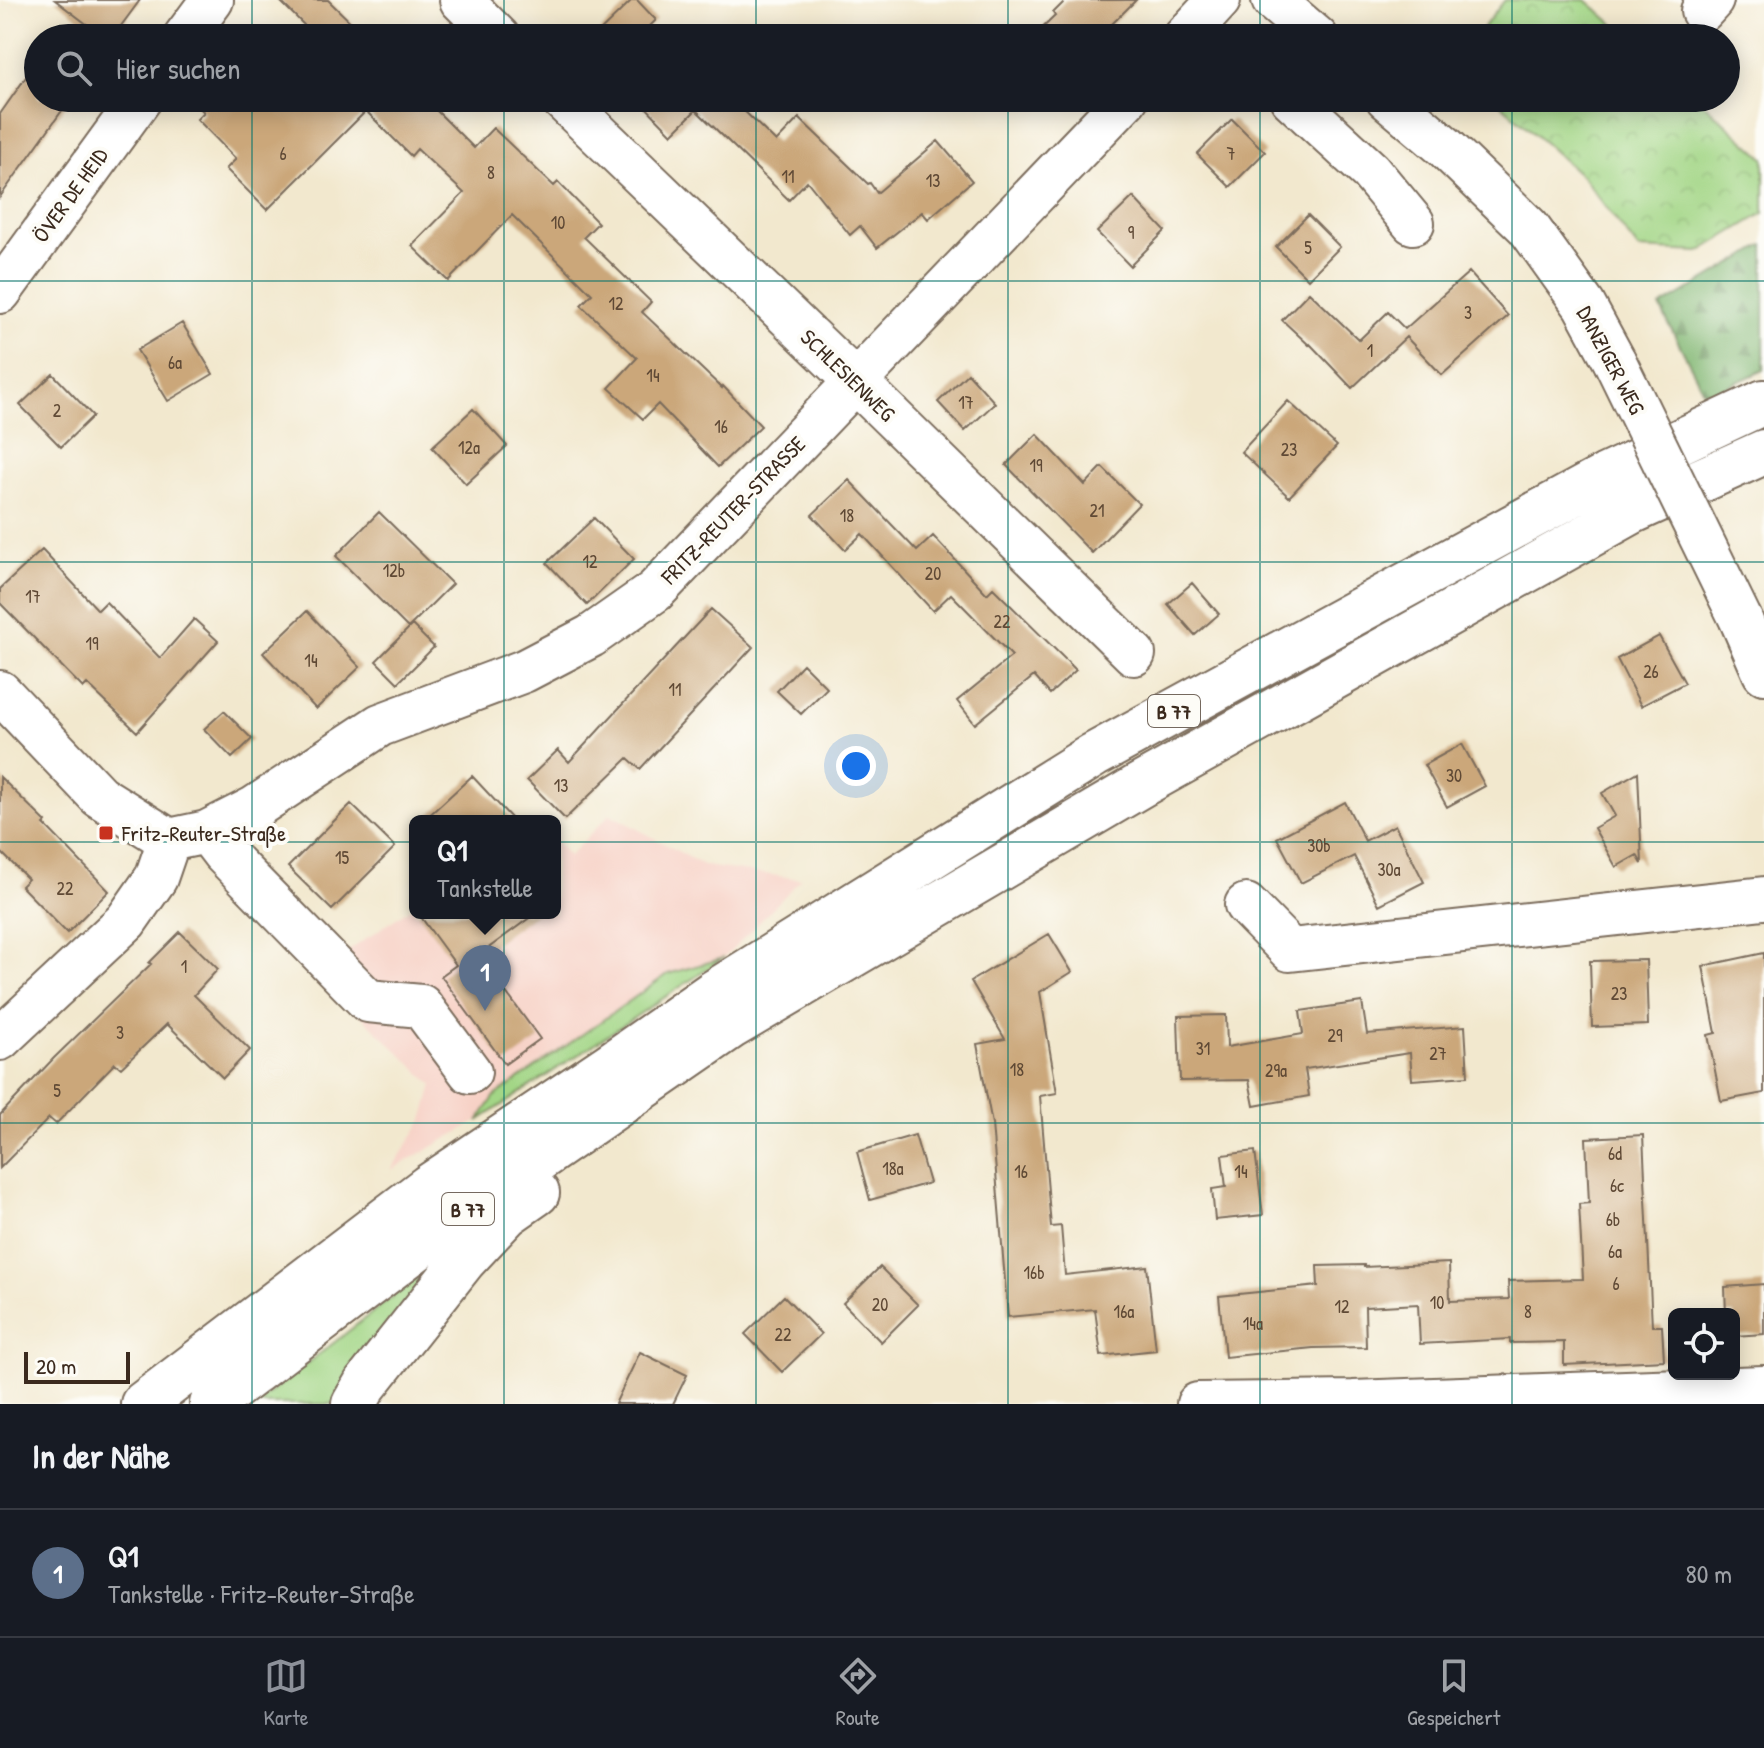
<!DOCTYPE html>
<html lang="de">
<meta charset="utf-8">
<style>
:root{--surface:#171b24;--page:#242831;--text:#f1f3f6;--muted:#9ea1a6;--line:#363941;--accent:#8c9099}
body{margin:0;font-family:"Patrick Hand",sans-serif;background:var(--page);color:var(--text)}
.controls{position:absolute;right:24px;bottom:24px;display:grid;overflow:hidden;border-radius:12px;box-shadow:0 4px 20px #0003}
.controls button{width:72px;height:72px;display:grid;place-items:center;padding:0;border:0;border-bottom:2px solid var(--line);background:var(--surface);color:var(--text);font:40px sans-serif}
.scale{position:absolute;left:24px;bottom:20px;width:106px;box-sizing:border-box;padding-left:8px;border:4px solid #3b2a1e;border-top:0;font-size:22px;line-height:28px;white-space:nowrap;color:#3b2a1e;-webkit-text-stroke:6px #fdfcf7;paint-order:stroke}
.you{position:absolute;left:856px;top:766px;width:28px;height:28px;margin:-20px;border:6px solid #fff;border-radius:50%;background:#1a73e8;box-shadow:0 0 0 12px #1a73e833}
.badge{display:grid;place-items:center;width:52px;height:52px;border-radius:50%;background:var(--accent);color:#fff;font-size:26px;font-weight:700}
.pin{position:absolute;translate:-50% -66px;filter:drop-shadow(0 2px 4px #0008)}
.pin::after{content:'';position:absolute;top:42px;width:28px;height:24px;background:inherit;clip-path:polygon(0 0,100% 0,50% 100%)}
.popup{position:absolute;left:409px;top:815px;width:152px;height:104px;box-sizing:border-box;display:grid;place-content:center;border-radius:12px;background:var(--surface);filter:drop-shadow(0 2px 6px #0005);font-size:26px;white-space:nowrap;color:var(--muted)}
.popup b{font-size:30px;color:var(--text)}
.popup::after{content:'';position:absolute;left:50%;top:100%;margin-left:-16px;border:16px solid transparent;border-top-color:var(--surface)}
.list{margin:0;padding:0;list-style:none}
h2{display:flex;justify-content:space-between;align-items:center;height:104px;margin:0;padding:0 32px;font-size:34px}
h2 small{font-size:26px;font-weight:400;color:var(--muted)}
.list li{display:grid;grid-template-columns:52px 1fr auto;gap:24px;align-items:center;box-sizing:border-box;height:128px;padding:0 32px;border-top:2px solid var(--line)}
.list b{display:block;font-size:30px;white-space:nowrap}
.list p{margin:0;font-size:26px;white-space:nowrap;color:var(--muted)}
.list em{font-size:26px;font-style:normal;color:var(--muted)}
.icon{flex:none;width:44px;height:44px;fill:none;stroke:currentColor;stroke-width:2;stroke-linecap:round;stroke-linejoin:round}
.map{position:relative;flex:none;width:1764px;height:1404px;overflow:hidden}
.search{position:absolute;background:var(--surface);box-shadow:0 4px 20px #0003;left:24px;right:24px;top:24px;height:88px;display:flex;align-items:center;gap:20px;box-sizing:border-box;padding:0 28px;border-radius:44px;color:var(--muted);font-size:30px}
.sheet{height:232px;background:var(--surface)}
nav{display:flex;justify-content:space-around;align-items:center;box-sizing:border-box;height:112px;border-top:2px solid var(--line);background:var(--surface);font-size:22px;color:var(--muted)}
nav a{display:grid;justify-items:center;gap:4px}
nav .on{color:var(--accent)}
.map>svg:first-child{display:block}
</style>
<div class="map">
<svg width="1764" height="1404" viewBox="0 0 1764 1404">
<defs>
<pattern id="forest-firs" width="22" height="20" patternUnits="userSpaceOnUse" patternTransform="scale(2)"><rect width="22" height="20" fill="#82b773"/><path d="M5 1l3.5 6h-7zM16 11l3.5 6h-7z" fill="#6c955e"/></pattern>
<pattern id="park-crowns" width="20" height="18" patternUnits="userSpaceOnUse" patternTransform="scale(2)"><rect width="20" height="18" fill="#a3d686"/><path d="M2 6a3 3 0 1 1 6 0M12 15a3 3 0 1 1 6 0" fill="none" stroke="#8db873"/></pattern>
</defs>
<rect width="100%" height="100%" fill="#fdfcf7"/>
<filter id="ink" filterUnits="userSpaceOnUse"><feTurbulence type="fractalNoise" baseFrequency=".0125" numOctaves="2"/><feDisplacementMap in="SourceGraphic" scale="16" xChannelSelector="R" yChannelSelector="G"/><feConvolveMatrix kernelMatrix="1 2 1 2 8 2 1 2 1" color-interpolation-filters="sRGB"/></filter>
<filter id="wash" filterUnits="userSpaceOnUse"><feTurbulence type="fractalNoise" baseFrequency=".006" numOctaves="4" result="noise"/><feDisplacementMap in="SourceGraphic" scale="32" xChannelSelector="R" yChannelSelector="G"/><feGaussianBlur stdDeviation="1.8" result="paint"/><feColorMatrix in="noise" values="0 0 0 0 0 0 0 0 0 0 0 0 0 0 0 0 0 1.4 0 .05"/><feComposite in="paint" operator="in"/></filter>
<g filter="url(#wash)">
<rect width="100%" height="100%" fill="#f2e8ce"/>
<!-- built -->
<path fill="#f7d1c6" d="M 610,814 L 705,866 L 801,879 L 724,958 L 668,974 L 495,1096 L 478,1121 L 391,1170 L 423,1120 L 433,1085 L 317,973 L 415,905 L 415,913 L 555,913 L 555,841 L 569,856 Z"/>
<!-- grass -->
<path fill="#a3d686" stroke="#6f8052" stroke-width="2" d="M 724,958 L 478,1121 L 495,1096 L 668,974 Z
M 453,1249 L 337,1404 L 256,1404 Z"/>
<!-- forest -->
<path fill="url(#forest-firs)" stroke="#5e7048" stroke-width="2" d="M 1764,245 L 1764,370 L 1706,396 L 1660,307 Z"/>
<!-- park -->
<path fill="url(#park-crowns)" stroke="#6f8052" stroke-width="2" d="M 1505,0 L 1586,0 L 1629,38 L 1475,38 Z
M 1494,98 L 1697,98 L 1764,158 L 1764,213 L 1699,252 L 1638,249 L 1583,177 Z"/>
<g id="blocks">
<!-- building -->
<path fill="#cba77a" d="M 55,0 L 140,0 L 112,38 L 105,38 Z
M 279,0 L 328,0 L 367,38 L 317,38 Z
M 632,0 L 637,0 L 656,20 L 638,38 L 593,38 Z
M 1066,0 L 1136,0 L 1098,38 L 1032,38 L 1055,16 L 1053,13 Z
M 38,60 L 38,98 L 71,98 L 0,197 L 0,114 Z
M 189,98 L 424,98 L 474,148 L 493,128 L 554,186 L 558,182 L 598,223 L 584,237 L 651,302 L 642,312 L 722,388 L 723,386 L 761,426 L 718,467 L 658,404 L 643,419 L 609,388 L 637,358 L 581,305 L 592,294 L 512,215 L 448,281 L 412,246 L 464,193 L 417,149 L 411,156 L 366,111 L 267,210 L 226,169 L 236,159 L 197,119 L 204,112 Z
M 637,98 L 731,98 L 776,142 L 799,118 L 868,184 L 870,183 L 877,193 L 938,141 L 972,181 L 928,219 L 922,212 L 877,248 L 860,226 L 850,235 L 807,181 L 789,200 L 696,110 L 672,134 Z
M 1232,119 L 1265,152 L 1230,187 L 1197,154 Z
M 1133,197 L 1165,231 L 1130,266 L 1097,232 Z
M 1308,215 L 1340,247 L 1308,279 L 1276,247 Z
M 1469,272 L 1508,316 L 1442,375 L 1406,337 L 1352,388 L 1310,344 L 1309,345 L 1282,320 L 1309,292 L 1359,340 L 1388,312 L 1405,329 Z
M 182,323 L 213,374 L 168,401 L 137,350 Z
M 968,373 L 995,403 L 965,431 L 938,402 Z
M 53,374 L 93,416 L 61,447 L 20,405 Z
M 1288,401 L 1337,446 L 1289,497 L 1241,452 Z
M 473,409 L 507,446 L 466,484 L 432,447 Z
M 1037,434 L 1085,485 L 1102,467 L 1139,504 L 1092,553 L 1006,465 Z
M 849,480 L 917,551 L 933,536 L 987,594 L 993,588 L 1076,670 L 1050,694 L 1034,676 L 975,724 L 957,701 L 1012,656 L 951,594 L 933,611 L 862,534 L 845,550 L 812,515 Z
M 379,512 L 452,584 L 408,628 L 336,556 Z
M 594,518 L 634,559 L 587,605 L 547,563 Z
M 42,550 L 98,610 L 106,602 L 160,658 L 194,619 L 218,641 L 137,732 L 87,684 L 83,688 L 0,603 L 0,589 Z
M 1192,583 L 1219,614 L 1195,635 L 1168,604 Z
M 711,609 L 753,647 L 640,769 L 628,758 L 565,819 L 527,780 L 558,750 L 569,762 Z
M 307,611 L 360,667 L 316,709 L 263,653 Z
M 412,625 L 434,647 L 398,683 L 376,661 Z
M 1659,636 L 1685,683 L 1641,706 L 1617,659 Z
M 803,664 L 827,688 L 801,714 L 777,691 Z
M 224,711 L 252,739 L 232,758 L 204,729 Z
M 1462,744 L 1485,786 L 1447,807 L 1424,765 Z
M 1638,772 L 1642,864 L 1637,855 L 1616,867 L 1594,828 L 1615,816 L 1602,793 Z
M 472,776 L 514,821 L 423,821 Z
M 0,777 L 46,822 L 44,824 L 109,891 L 67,933 L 21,886 L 28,879 L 0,851 Z
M 1345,802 L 1365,841 L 1395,825 L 1424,882 L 1379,905 L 1354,856 L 1301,883 L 1277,838 Z
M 351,804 L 395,847 L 332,910 L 288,867 Z
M 418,913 L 536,913 L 479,955 L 540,1039 L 505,1064 L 441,976 L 456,965 Z
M 180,932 L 218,969 L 194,995 L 250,1050 L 223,1078 L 167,1024 L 121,1068 L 115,1063 L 56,1124 L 49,1118 L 0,1168 L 0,1115 L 54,1058 L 151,964 L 149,963 Z
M 1049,934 L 1072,972 L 1040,992 L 1057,1093 L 1040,1096 L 1051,1227 L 1061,1226 L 1065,1275 L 1147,1266 L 1156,1350 L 1101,1356 L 1095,1309 L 1008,1317 L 992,1124 L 977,1044 L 1005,1039 L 971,981 Z
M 1764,953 L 1764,1093 L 1721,1101 L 1708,1035 L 1716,1033 L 1703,966 Z
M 1646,960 L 1648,1025 L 1592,1027 L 1590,961 Z
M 1362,1002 L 1367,1034 L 1465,1026 L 1468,1076 L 1412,1080 L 1410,1053 L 1305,1069 L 1309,1096 L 1254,1106 L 1249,1080 L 1180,1081 L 1178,1016 L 1226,1015 L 1227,1047 L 1303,1034 L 1300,1011 Z
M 915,1135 L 929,1183 L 870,1200 L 857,1152 Z
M 1643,1135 L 1652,1326 L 1662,1326 L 1664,1360 L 1564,1365 L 1564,1342 L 1510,1343 L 1510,1339 L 1420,1344 L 1418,1304 L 1365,1307 L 1366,1347 L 1313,1348 L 1225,1357 L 1219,1296 L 1318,1286 L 1317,1266 L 1364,1265 L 1364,1267 L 1449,1263 L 1450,1301 L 1509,1299 L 1508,1281 L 1583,1279 L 1579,1204 L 1589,1203 L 1586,1138 Z
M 1255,1151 L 1263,1215 L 1215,1220 L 1212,1189 L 1226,1187 L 1222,1155 Z
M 880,1267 L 918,1305 L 881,1342 L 843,1303 Z
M 1764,1284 L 1764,1334 L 1734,1336 L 1734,1314 L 1726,1314 L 1725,1287 Z
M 784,1296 L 821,1334 L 782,1372 L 745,1334 Z
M 640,1352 L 687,1375 L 673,1404 L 615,1404 Z"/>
</g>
</g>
<g filter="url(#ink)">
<use href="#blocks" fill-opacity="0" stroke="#7b6c5c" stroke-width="2"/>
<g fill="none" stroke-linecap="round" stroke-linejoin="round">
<defs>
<path id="minor" d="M 461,0 L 499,38
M 1273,0 L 1317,38
M 1702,11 L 1712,0
M 184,38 L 212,0
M 1184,38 L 1219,0
M 561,98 L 856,382 L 1134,654
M 1291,98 L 1370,171 L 1413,223
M 1387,98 L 1445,147 L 1528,227 L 1584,305 L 1615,362
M 0,292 L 141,98
M 1741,620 L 1764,673
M 0,692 L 99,796 L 169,840 L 207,832 L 254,808 L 380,725 L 524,671 L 591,636 L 655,591 L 1127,98
M 207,832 L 223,853 L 368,1001 L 421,1006 L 470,1072
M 1246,905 L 1290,950 L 1764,898
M 0,1039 L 126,921 L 156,878 L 169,840
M 1198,1404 L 1353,1402 L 1764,1387"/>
<path id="highway" d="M 143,1404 L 428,1187 L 610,1065 L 713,993 L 1094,755 L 1606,476 L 1764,402
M 212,1404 L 487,1195 L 732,1026 L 1141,785 L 1633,511 L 1764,452
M 354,1404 L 365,1385 L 463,1261 L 507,1214 L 537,1193"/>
</defs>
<!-- minor casing -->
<use href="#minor" stroke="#7b6c5c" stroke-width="46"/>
<!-- highway casing -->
<use href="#highway" stroke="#7b6c5c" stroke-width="48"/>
<!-- minor -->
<use href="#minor" stroke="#fff" stroke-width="42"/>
<!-- highway -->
<use href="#highway" stroke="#fff" stroke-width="44"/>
<defs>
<path id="minor-bridge" d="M 1615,362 L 1741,620"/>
</defs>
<!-- minor-bridge casing -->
<use href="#minor-bridge" stroke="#7b6c5c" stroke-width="46" stroke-linecap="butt"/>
<!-- minor-bridge -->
<use href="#minor-bridge" stroke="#fff" stroke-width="42"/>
</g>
</g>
<!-- grid -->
<path fill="none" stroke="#0f766e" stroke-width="2" stroke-opacity="0.55" d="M 252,0 L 252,38M 504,0 L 504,38M 756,0 L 756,38M 1008,0 L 1008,38M 1260,0 L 1260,38M 1512,0 L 1512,38M 252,98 L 252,1404M 504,98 L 504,1404M 756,98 L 756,1404M 1008,98 L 1008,1404M 1260,98 L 1260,1404M 1512,98 L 1512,1404M 0,281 L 1764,281M 0,562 L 1764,562M 0,842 L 1764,842M 0,1123 L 1764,1123"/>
<!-- markers -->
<rect fill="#c8321e" stroke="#fdfcf7" stroke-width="3" x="98" y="825" width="16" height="16" rx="4"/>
<g text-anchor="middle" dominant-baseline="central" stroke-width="8" stroke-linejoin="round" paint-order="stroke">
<!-- number labels -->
<g font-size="18" fill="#5f4935">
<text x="283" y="153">6</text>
<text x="1231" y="153">7</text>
<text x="491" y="172">8</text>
<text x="788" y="176">11</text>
<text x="933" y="180">13</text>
<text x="558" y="222">10</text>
<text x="1131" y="232">9</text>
<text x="1308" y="247">5</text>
<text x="616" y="303">12</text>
<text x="1468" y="312">3</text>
<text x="1370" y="350">1</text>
<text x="175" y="362">6a</text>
<text x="653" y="375">14</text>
<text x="966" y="402">17</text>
<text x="57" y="410">2</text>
<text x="721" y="426">16</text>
<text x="469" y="447">12a</text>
<text x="1289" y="449">23</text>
<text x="1036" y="465">19</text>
<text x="1097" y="510">21</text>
<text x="847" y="515">18</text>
<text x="590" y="561">12</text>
<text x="394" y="570">12b</text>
<text x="933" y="573">20</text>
<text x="33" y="596">17</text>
<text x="1002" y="621">22</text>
<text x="92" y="643">19</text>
<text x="311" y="660">14</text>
<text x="1651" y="671">26</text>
<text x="675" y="689">11</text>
<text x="1454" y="775">30</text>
<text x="561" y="785">13</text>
<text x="1319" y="845">30b</text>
<text x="342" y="857">15</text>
<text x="1389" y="869">30a</text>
<text x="65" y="888">22</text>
<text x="184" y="966">1</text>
<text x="1619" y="993">23</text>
<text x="120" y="1032">3</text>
<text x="1335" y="1035">29</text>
<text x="1203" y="1048">31</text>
<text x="1438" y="1053">27</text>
<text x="1017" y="1069">18</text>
<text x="1276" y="1070">29a</text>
<text x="57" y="1090">5</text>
<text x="1615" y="1153">6d</text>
<text x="893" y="1168">18a</text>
<text x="1021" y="1171">16</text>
<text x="1241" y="1171">14</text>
<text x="1617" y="1185">6c</text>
<text x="1613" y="1219">6b</text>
<text x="1615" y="1251">6a</text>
<text x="1034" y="1272">16b</text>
<text x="1616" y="1283">6</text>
<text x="1437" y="1302">10</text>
<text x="880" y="1304">20</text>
<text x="1342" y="1306">12</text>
<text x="1124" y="1311">16a</text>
<text x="1528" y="1311">8</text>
<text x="1253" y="1323">14a</text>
<text x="783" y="1334">22</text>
</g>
<!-- shield labels -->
<g fill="#fdfcf7" stroke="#75695f" stroke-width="2">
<rect x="1148" y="695" width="52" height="32" rx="6"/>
<rect x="442" y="1193" width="52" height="32" rx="6"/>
</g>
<g font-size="20" font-weight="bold" fill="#3b2a1e">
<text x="1174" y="711">B 77</text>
<text x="468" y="1209">B 77</text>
</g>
<!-- street labels -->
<g font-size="22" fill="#3b2a1e" stroke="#fdfcf7">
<text transform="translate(70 195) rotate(-54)">ÖVER DE HEID</text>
<text transform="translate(1611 360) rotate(62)">DANZIGER WEG</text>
<text transform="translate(848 375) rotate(44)">SCHLESIENWEG</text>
<text transform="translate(733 510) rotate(-46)">FRITZ-REUTER-STRASSE</text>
</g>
<!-- poi labels -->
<g font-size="22" fill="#3b2a1e" stroke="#fdfcf7" text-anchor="start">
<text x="122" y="833">Fritz-Reuter-Straße</text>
</g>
</g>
</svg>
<div class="controls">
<button><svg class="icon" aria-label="locate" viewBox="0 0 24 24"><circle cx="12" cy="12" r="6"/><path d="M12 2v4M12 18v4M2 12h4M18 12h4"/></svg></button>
</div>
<div class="scale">20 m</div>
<div class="you"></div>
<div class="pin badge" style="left:485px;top:1011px;background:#5c6f8a">1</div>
<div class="popup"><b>Q1</b>Tankstelle</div>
<div class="search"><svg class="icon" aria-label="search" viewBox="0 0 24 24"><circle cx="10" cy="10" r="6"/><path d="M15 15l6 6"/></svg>Hier suchen</div>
</div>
<section class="sheet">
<h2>In der Nähe<small></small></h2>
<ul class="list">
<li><span class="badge" style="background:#5c6f8a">1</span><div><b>Q1</b><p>Tankstelle · Fritz-Reuter-Straße</p></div><em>80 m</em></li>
</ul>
</section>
<nav>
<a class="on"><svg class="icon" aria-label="map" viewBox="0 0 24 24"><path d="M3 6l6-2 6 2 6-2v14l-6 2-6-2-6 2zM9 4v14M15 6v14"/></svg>Karte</a>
<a><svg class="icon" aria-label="directions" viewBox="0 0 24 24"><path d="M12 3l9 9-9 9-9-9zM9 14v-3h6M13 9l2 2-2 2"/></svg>Route</a>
<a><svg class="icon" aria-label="saved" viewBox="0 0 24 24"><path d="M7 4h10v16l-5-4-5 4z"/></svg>Gespeichert</a>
</nav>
